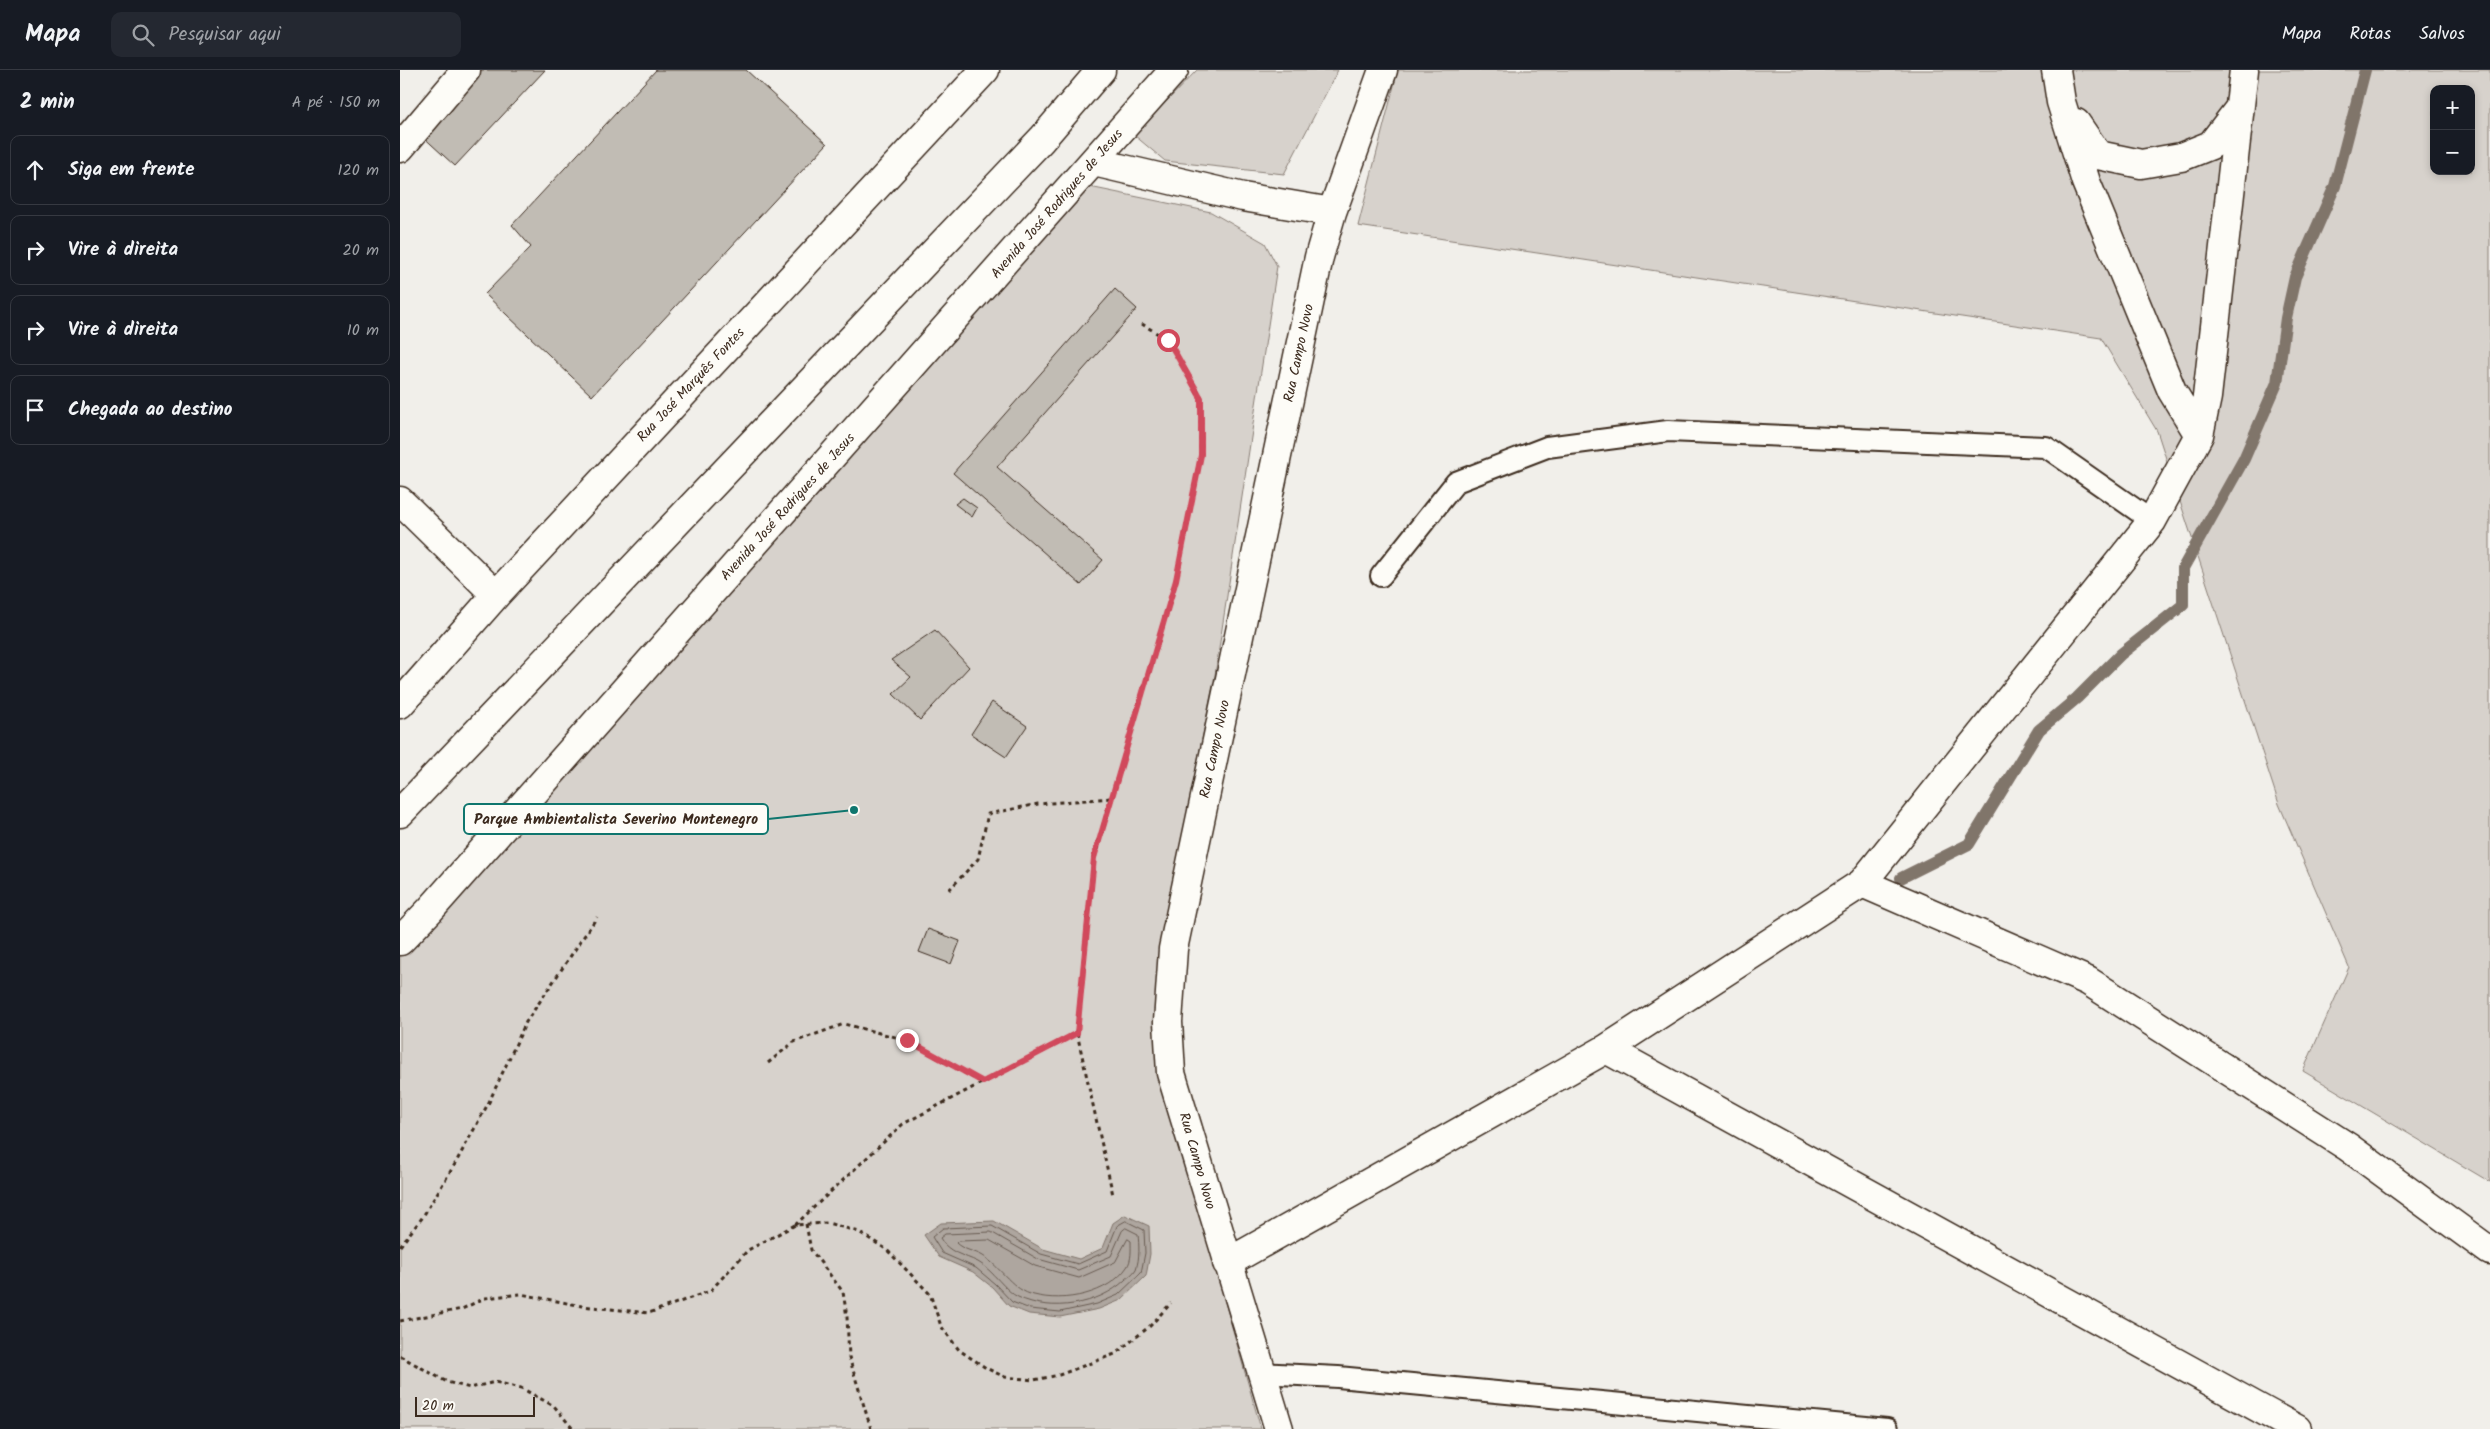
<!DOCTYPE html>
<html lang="pt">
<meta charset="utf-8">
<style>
:root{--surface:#171b24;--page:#242831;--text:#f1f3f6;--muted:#9ea1a6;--line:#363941}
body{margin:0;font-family:Kalam,sans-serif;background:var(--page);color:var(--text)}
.controls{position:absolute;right:15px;top:15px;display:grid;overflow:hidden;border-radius:10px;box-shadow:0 2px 8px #0003}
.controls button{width:45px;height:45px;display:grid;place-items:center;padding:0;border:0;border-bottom:1px solid var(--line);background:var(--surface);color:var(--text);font:25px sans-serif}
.scale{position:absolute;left:15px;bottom:12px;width:120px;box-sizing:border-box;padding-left:5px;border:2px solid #3b2a1e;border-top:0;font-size:14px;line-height:18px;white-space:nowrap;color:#3b2a1e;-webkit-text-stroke:4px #fdfcf7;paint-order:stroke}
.stop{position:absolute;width:15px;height:15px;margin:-11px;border:4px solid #d1495b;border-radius:50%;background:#fff}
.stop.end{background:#d1495b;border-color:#fff;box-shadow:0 1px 5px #0008}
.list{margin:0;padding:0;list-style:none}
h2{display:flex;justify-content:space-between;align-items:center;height:65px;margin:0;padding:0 20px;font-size:21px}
h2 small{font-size:16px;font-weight:400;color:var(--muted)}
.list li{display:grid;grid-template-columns:32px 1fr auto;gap:15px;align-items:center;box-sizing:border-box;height:70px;margin:0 10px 10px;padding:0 10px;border:1px solid var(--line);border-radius:10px}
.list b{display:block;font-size:19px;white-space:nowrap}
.list em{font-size:16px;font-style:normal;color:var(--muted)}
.icon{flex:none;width:28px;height:28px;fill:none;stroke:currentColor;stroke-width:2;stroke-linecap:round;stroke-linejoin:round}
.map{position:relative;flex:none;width:2090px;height:1359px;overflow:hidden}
header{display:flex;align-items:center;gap:30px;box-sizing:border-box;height:70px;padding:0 25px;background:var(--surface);border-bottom:1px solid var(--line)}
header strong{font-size:24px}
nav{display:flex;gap:28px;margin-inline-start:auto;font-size:18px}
.search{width:350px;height:45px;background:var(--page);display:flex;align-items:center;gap:12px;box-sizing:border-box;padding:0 18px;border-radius:10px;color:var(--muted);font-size:19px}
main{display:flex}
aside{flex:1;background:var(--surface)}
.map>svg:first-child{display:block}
</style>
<header>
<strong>Mapa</strong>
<div class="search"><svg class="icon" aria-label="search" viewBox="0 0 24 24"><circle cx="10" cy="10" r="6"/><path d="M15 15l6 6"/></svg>Pesquisar aqui</div>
<nav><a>Mapa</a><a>Rotas</a><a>Salvos</a></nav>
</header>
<main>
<aside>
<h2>2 min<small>A pé · 150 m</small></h2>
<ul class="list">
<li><svg class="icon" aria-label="ahead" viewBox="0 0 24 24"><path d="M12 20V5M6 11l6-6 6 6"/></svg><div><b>Siga em frente</b></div><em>120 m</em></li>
<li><svg class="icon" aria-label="right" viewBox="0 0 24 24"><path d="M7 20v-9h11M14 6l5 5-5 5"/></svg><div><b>Vire à direita</b></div><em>20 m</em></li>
<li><svg class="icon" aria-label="right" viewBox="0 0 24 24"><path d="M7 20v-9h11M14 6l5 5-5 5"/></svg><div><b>Vire à direita</b></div><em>10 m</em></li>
<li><svg class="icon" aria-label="arrive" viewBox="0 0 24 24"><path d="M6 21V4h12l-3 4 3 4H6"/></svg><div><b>Chegada ao destino</b></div></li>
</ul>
</aside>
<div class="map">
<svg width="2090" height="1359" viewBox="0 0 2090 1359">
<rect width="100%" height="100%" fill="#f1efea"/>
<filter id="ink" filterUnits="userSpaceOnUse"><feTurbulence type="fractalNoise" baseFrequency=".02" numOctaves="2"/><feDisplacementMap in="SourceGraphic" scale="10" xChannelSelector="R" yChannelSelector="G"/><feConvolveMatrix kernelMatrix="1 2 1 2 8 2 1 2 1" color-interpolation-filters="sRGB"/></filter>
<g filter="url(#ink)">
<!-- green -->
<path fill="#d7d2cc" stroke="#897e75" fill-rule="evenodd" d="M 797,0 L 938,0 L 884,104 L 765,91 L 734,65 Z
M 998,0 L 2090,0 L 2090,1112 L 1903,1001 L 1949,897 L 1879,734 L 1757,361 L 1701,268 L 958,156 ZM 2034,19 L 2071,19 L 2071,101 L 2034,101 Z
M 675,114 L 811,142 L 865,173 L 877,196 L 815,605 L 758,888 L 760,977 L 792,1116 L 861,1359 L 0,1359 L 0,876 Z"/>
<!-- water -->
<path fill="#aea69f" stroke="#80746b" d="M 725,1145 L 749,1156 L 750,1184 L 746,1206 L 721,1230 L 699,1239 L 660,1247 L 629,1244 L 609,1236 L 592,1217 L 573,1202 L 539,1187 L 524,1165 L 541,1153 L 594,1151 L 643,1179 L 679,1189 L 703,1178 L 713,1153 Z"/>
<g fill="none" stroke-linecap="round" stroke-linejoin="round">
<!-- shore -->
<path stroke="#695c52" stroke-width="1" d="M 726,1151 L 744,1160 L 745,1183 L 741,1203 L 718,1225 L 697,1234 L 660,1242 L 630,1239 L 612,1232 L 595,1214 L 576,1198 L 542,1183 L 532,1167 L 543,1158 L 592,1156 L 641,1184 L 678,1194 L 707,1181 L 717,1156 Z
M 726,1158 L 738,1164 C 739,1175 740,1188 736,1199 C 734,1203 728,1207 725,1210 C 699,1235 651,1243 618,1227 C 606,1222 593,1200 578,1192 C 564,1185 548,1183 540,1168 L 545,1164 L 591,1162 L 638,1189 L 678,1200 L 711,1186 L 722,1161 Z
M 728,1169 L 731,1171 C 731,1179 732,1190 727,1197 C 709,1224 664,1233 634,1225 C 613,1221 601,1197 583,1186 C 575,1181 563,1180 556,1173 L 558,1171 L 589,1170 L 635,1196 L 679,1208 L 715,1192 Z"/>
<!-- stream -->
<path stroke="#80746b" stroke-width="12" d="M 1501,808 L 1569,774 L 1639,660 L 1677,628 L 1721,584 L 1783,535 L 1783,498 L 1844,389 L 1877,313 L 1886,248 L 1895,207 L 1935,116 L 1965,0"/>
</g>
<!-- building -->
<path fill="#c1bcb4" stroke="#3b2a1e" d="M 78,0 L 145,0 L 55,96 L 19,63 Z
M 256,0 L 346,0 L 427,74 L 192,326 L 85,224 L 131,177 L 112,155 Z
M 715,219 L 737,239 L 597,397 L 703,490 L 681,515 L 553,403 Z
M 563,428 L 577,438 L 572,447 L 555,434 Z
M 535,560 L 569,597 L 520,650 L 493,624 L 511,607 L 491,590 Z
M 592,632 L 627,656 L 606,687 L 571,664 Z
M 528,859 L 560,871 L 551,894 L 519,882 Z"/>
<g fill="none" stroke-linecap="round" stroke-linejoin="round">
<defs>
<path id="service" d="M 981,506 L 1056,412 L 1147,377 L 1268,361 L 1646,377 L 1752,451
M 861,1303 L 938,1307 L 1487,1359"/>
<path id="minor" d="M 1676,53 L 1698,85 L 1741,94 L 1781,87 L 1811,75 L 1838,40
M 0,78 L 66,0
M 694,92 L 843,127 L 932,142
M 1799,365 L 1807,327 L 1844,0
M 0,431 L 96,525
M 0,634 L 96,525 L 585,0
M 1462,813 L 1688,911 L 1948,1077 L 2090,1181
M 1206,979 L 1897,1359
M 827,1193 L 1206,979 L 1462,813 L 1752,451 L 1799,365 L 1772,321 L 1686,112 L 1661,32 L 1656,0
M 879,1359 L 771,1003 L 768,952 L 773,879 L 919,187 L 932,142 L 983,0"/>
<path id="primary" d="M 0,743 L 642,69 L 701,0
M 0,871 L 30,840 L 774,0"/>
</defs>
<!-- service casing -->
<use href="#service" stroke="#3b2a1e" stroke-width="24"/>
<!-- minor casing -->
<use href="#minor" stroke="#3b2a1e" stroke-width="31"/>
<!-- primary casing -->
<use href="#primary" stroke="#3b2a1e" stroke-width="31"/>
<!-- path -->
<path stroke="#3b2a1e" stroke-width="3" stroke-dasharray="4 4" stroke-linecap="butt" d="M 549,820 L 578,789 L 588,744 L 638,734 L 711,728
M 677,963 L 713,1125
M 368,993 L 394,972 L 444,954 L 507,970 L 582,1012
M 406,1154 L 411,1180 L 443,1222 L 447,1247 L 449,1287 L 471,1359
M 395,1155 L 503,1054 L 677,963 L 694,788 L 776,510 L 801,385 L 801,328 L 768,270 L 742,254
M 0,1176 L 22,1148 L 55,1094 L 89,1032 L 126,952 L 197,847
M 0,1251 L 62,1239 L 85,1228 L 121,1224 L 182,1236 L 249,1243 L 310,1221 L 348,1180 L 395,1155 L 428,1153 L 459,1162 L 486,1179 L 530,1224 L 541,1256 L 559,1280 L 586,1298 L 605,1307 L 634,1310 L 659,1305 L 715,1284 L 750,1256 L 771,1233
M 0,1286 L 47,1312 L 70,1318 L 95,1312 L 121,1318 L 154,1336 L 173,1359"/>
<!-- service -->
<use href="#service" stroke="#fdfcf7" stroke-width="20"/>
<!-- minor -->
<use href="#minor" stroke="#fdfcf7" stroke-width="28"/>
<!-- primary -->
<use href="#primary" stroke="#fdfcf7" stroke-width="28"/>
</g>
</g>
<g fill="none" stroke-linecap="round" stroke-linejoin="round" filter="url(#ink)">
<!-- route -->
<path stroke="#d1495b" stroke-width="6" d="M 507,970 L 583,1012 L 677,963 L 694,788 L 776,510 L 801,385 L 801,328 L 768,270"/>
</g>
<g text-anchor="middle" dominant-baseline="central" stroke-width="5" stroke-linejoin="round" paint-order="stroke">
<!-- street labels -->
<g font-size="14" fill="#3b2a1e" stroke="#fdfcf7">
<text transform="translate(657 134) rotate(-49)">Avenida José Rodrigues de Jesus</text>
<text transform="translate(899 283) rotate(-78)">Rua Campo Novo</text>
<text transform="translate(291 315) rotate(-47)">Rua José Marquês Fontes</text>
<text transform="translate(388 437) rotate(-48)">Avenida José Rodrigues de Jesus</text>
<text transform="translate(815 679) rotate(-78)">Rua Campo Novo</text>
<text transform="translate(797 1091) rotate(74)">Rua Campo Novo</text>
</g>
</g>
<!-- callouts -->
<path fill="none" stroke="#0f766e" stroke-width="2" d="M454 740L368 749"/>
<circle fill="#0f766e" stroke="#fdfcf7" stroke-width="2" cx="454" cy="740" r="5"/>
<rect fill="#fdfcf7" stroke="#0f766e" stroke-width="2" x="64" y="734" width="304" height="30" rx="5"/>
<g font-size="15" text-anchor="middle" font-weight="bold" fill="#3b2a1e">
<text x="216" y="754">Parque Ambientalista Severino Montenegro</text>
</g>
</svg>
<div class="controls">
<button>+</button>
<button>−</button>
</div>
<div class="scale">20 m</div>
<div class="stop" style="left:768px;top:270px"></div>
<div class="stop end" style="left:507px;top:970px"></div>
</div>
</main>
